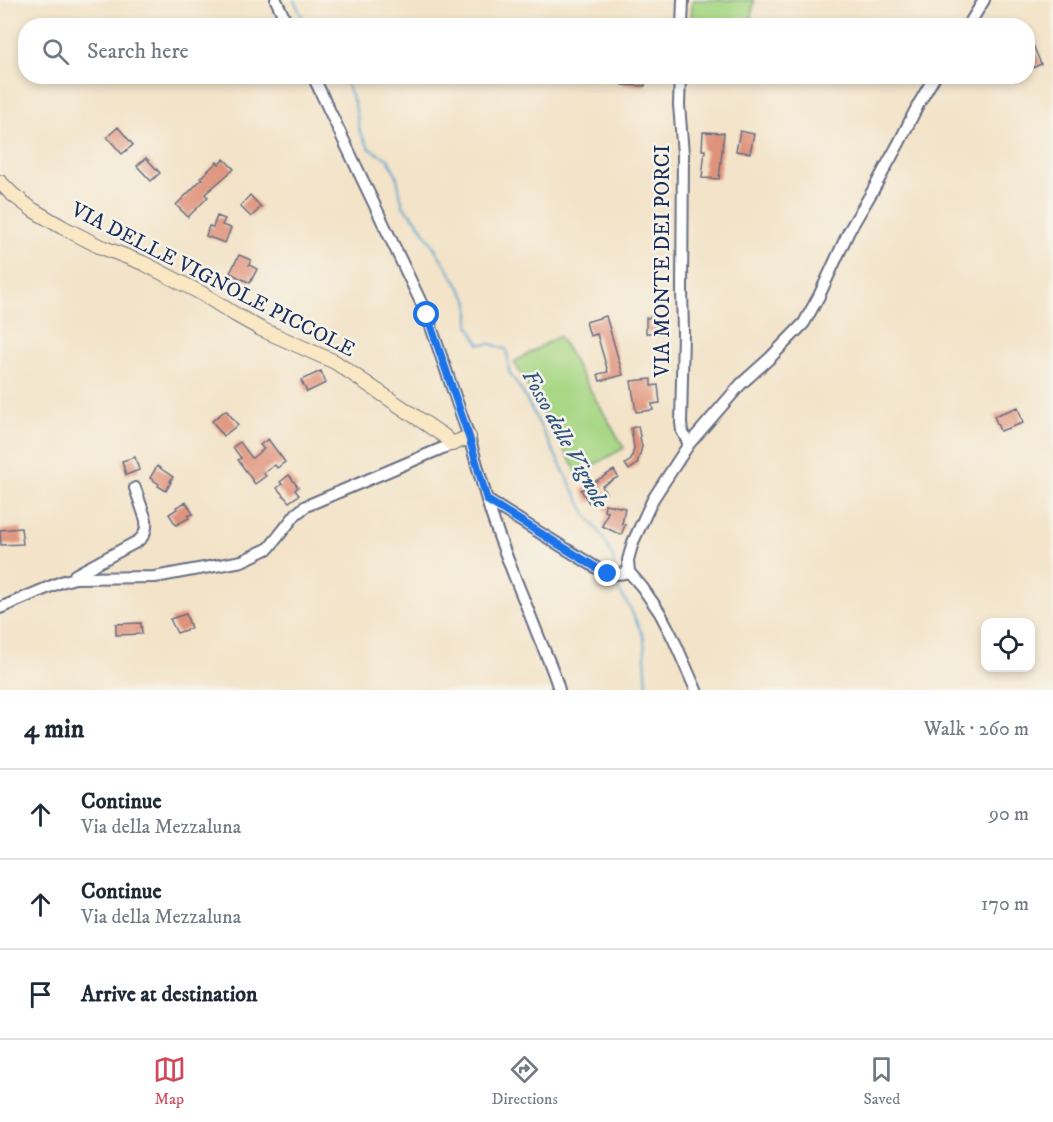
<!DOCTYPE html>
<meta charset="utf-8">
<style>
:root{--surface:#fff;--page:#f6f6f7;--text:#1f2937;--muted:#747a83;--line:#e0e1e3;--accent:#d1495b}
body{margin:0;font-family:"IM FELL DW Pica",serif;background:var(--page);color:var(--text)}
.controls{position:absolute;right:18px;bottom:18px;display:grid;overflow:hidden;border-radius:12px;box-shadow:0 3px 9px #0003}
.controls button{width:54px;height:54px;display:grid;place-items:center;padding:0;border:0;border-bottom:2px solid var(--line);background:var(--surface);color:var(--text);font:30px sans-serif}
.stop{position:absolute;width:18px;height:18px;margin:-14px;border:4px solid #1a73e8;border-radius:50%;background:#fff}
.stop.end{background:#1a73e8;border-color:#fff;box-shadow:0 2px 6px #0008}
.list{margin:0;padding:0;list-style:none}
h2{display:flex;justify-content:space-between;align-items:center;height:78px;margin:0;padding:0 24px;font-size:26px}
h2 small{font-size:20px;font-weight:400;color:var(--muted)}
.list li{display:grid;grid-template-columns:39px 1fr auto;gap:18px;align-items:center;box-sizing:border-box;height:90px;padding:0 24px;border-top:2px solid var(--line)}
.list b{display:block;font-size:22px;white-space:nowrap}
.list p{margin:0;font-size:20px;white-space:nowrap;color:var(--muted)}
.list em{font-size:20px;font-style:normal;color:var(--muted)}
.icon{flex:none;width:33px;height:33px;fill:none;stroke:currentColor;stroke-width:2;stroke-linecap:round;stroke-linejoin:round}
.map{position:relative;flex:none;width:1053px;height:690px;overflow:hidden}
.search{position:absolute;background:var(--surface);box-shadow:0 3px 9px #0003;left:18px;right:18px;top:18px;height:66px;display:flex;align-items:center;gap:15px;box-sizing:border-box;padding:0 21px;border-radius:24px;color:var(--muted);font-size:22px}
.sheet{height:348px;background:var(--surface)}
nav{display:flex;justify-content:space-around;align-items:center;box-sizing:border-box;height:84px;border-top:2px solid var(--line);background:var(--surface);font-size:16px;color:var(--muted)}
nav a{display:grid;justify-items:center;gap:3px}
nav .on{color:var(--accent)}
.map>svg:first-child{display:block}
</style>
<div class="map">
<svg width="1053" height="690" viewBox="0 0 1053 690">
<rect width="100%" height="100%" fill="#f7f3e8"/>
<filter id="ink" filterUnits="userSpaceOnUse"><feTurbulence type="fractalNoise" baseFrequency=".0167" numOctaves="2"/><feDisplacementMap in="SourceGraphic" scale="12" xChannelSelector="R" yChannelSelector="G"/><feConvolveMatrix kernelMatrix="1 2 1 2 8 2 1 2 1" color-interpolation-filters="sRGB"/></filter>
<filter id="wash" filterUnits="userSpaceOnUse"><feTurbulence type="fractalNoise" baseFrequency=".008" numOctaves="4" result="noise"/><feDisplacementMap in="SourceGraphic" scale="24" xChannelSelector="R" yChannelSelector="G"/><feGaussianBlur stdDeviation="1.35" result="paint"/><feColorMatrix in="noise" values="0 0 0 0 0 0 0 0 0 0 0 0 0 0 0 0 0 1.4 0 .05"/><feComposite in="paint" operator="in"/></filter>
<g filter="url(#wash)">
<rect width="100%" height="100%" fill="#f3e3c8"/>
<!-- green -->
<path fill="#a8d785" stroke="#628372" stroke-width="1.5" d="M 692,0 L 754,0 L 751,25 L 691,25 Z
M 559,336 L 624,448 L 578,474 L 514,362 Z"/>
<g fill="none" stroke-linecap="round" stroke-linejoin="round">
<!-- stream -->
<path stroke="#55a2ce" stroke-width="2" d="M 294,0 L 299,11 L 309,26
M 342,76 L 345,81 L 355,105 L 360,132 L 370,149 L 388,159 L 396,174 L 403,206 L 418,222 L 469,302 L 469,325 L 479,344 L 491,344 L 507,350 L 509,372 L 522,391 L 586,514 L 602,536 L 613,557 L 615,571
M 616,577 L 618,589 L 630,608 L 644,638 L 647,690"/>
</g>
<g id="blocks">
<!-- building -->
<path fill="#df927a" d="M 1028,33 L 1041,64 L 1028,70 Z
M 623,76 L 645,76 L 645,86 L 622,85 Z
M 118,127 L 133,145 L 122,154 L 107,137 Z
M 740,131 L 754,134 L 750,153 L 736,151 Z
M 703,132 L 724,133 L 719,179 L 702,178 L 705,150 L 702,150 Z
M 146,158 L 160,173 L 151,181 L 137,166 Z
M 224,159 L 234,169 L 205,194 L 208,197 L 188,217 L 176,205 L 202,179 L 200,178 L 217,162 L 219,164 Z
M 250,195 L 261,207 L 251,217 L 240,206 Z
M 217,216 L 225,219 L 222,225 L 231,228 L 225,243 L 206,236 L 209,226 L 213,227 Z
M 239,255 L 251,260 L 249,265 L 257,269 L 250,283 L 230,273 Z
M 606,316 L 623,375 L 600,381 L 598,374 L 608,372 L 597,334 L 590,336 L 586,322 Z
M 646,318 L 659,318 L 659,333 L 646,333 Z
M 321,371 L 326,383 L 307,392 L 301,380 Z
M 651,379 L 651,386 L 658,385 L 660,403 L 652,404 L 653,410 L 636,412 L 631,381 Z
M 1018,407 L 1023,423 L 1000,431 L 994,416 Z
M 226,410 L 238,425 L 223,436 L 212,421 Z
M 638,426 L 642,447 L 637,464 L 629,470 L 625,464 L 631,460 L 634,448 L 631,428 Z
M 268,439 L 285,462 L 277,468 L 275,465 L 263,473 L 266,476 L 255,484 L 238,460 L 241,458 L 233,447 L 240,442 L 252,458 L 264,449 L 260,445 Z
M 135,457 L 139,470 L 126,475 L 122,461 Z
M 157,466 L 173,477 L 170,481 L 171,482 L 166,491 L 158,486 L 159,484 L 150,478 Z
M 614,470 L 618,477 L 602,486 L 606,493 L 589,503 L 581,490 Z
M 289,475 L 298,487 L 295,490 L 299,495 L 289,502 L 277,488 L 282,484 L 280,482 Z
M 186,502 L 193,514 L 188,516 L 189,518 L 176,525 L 169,514 L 177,509 L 176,507 Z
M 605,504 L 625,508 L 622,524 L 625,525 L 621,535 L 602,526 L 608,512 L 604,511 Z
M 21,528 L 23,544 L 1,545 L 0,530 Z
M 186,614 L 191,628 L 177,633 L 170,619 Z
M 141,623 L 142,634 L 116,635 L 116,624 Z"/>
</g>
</g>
<g filter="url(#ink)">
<use href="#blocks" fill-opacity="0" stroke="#676e83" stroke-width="1.5"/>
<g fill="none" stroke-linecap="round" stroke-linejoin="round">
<defs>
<path id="street" d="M 276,0 L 288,26
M 682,26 L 683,0
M 968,26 L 984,0
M 313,76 L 427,315 L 469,437 L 487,500
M 680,76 L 679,105 L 683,154 L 682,291 L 683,333 L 681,423 L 682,431 L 689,444
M 75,575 L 138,541 C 145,536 147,529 146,520 L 135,488
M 0,608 L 61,582 L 75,578 L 155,577 L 242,561 L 269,548 L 296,514 L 306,506 L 452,444
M 559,690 C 553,667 542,647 534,625 C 518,584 499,542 487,500 L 600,570 C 610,575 618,575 629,572
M 696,690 L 673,638 L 660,613 L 642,587 L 629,572 L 628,560 L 633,542 L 653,499 L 689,444 L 741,384 L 770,358 L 804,323 L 819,296 L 849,231 L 872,192 L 899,143 L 918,105 L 935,76"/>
<path id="secondary" d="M 0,182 L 12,194 L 33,210 L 62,227 L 99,246 L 143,263 L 201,293 L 236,315 L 261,329 L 335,362 L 444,436 L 452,444 L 469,437"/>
</defs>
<!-- street casing -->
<use href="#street" stroke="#676e83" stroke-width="14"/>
<!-- secondary casing -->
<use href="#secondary" stroke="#676e83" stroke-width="16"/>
<!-- street -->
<use href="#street" stroke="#fff" stroke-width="10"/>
<!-- secondary -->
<use href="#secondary" stroke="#fae7c3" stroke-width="14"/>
</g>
</g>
<g fill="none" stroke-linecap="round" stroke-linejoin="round" filter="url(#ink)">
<!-- route -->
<path stroke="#1a73e8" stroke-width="8" d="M 427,315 L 469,437 L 487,500 L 600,570 L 608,574"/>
</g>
<g text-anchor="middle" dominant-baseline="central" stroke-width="5" stroke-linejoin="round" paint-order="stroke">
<!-- street labels -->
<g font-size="21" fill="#1b2f5e" stroke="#f7f3e8">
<text transform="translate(663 261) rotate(-90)">VIA MONTE DEI PORCI</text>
<text transform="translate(213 280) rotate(27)">VIA DELLE VIGNOLE PICCOLE</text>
</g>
<!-- water labels -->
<g font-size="22" font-style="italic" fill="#2f5785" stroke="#f7f3e8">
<text transform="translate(565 439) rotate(61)">Fosso delle Vignole</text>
</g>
</g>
</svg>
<div class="controls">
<button><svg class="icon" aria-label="locate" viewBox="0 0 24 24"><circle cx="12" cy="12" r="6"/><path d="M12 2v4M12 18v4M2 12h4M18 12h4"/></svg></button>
</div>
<div class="stop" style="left:427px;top:315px"></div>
<div class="stop end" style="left:608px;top:574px"></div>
<div class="search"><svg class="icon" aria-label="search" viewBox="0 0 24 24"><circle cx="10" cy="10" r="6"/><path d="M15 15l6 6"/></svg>Search here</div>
</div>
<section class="sheet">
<h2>4 min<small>Walk · 260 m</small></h2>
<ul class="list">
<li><svg class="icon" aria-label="ahead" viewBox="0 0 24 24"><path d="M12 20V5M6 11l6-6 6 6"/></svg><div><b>Continue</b><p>Via della Mezzaluna</p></div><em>90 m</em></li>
<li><svg class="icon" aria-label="ahead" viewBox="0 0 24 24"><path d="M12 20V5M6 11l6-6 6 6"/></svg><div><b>Continue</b><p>Via della Mezzaluna</p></div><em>170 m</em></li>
<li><svg class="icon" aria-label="arrive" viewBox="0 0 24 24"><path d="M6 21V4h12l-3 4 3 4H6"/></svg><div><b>Arrive at destination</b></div></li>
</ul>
</section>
<nav>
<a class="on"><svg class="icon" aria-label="map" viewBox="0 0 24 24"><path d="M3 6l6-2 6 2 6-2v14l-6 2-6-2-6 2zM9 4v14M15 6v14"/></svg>Map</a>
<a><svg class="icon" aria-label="directions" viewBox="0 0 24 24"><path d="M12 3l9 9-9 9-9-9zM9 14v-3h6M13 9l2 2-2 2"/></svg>Directions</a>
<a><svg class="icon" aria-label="saved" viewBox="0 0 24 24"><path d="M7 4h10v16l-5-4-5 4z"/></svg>Saved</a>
</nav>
